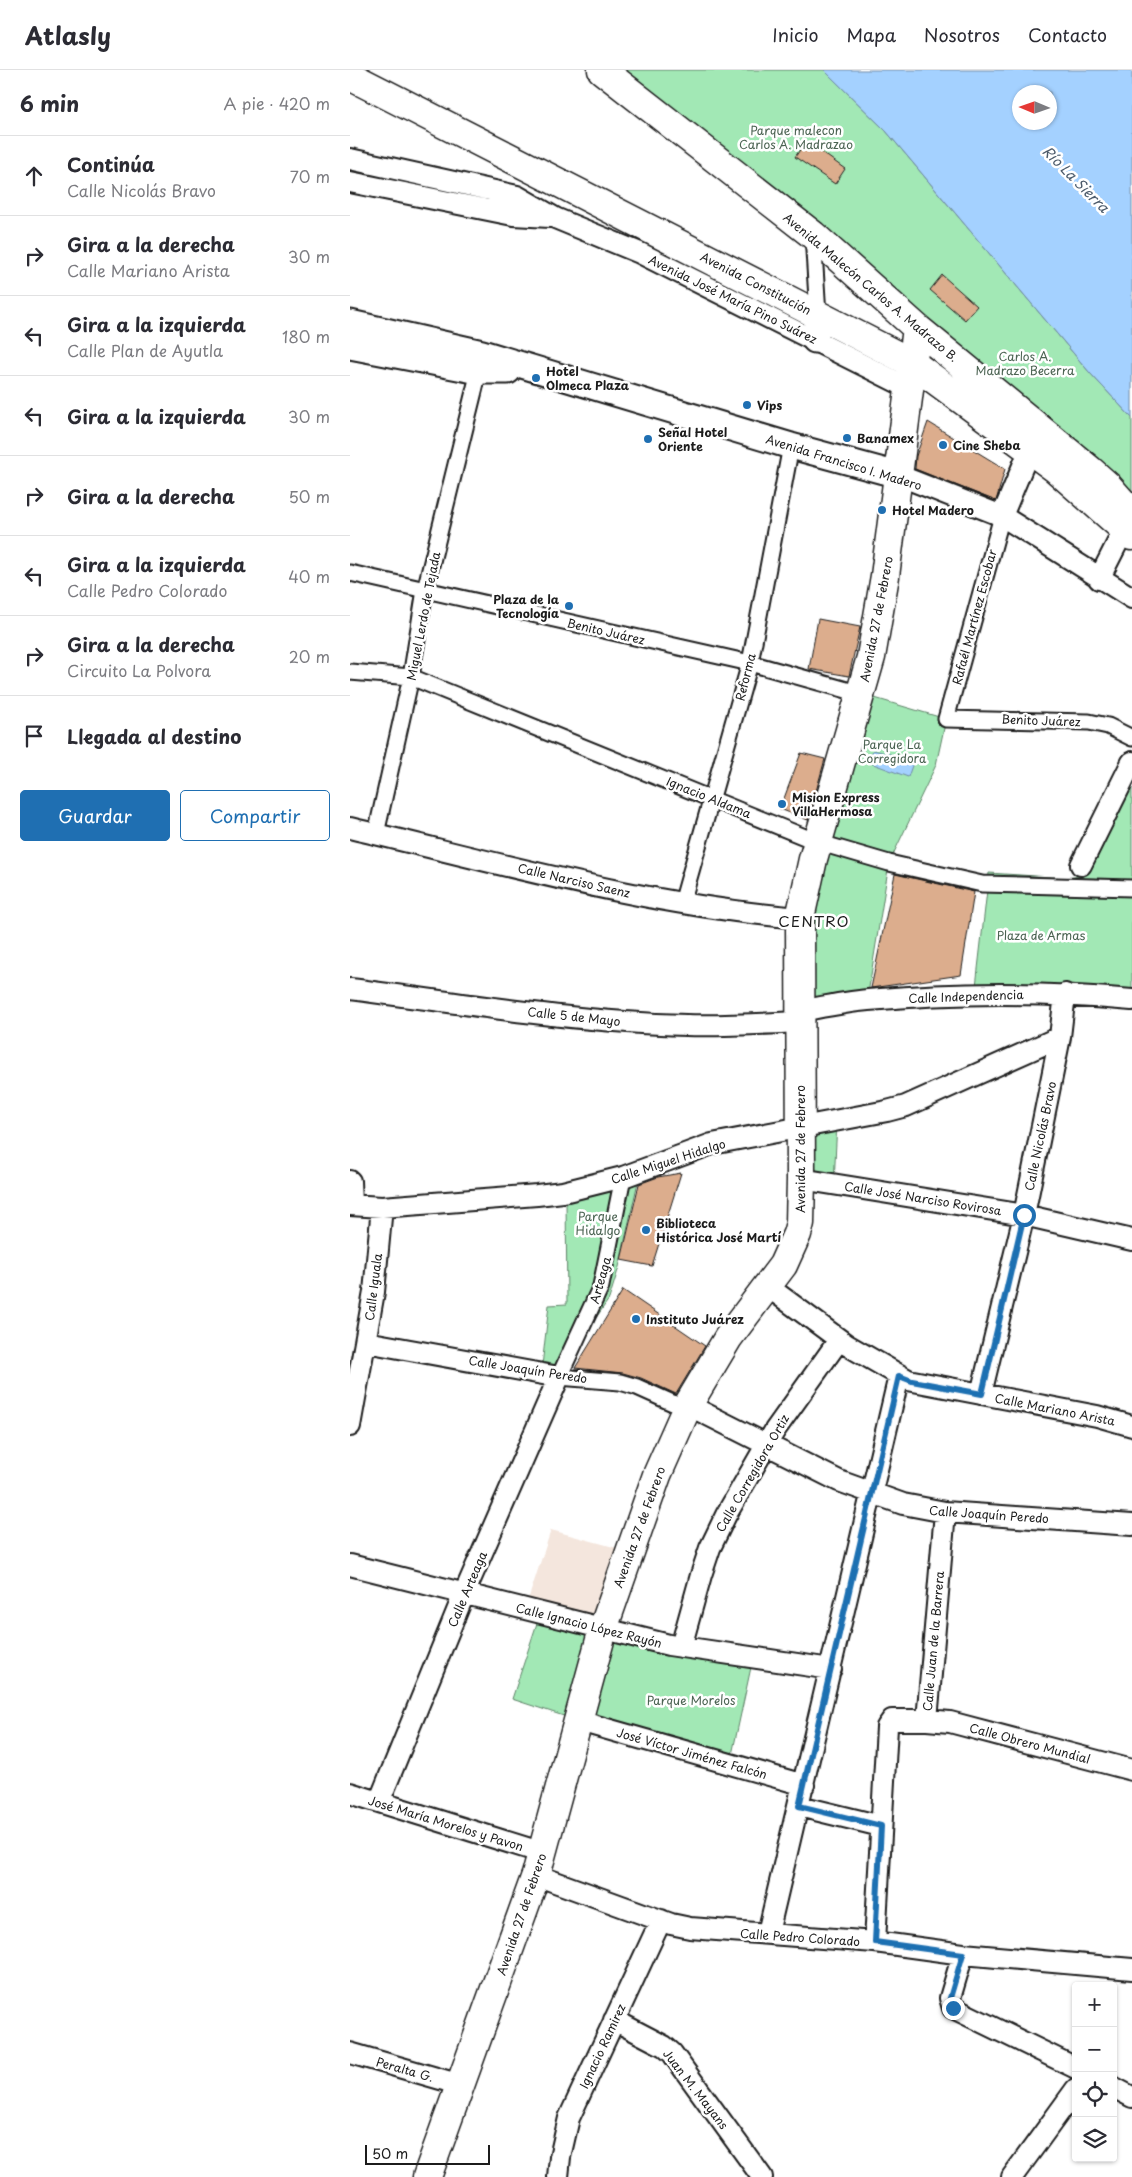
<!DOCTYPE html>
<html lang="es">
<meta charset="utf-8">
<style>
:root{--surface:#fff;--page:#f2f2f3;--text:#2b2b33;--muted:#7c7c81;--line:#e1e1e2;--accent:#1f6fb2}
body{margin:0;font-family:"Playpen Sans",sans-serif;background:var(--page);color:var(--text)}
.controls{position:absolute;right:15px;bottom:15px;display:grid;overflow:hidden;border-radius:5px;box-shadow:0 1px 4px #0004}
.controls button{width:45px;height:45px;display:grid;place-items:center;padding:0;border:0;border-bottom:1px solid var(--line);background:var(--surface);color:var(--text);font:25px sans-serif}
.compass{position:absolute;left:662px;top:15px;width:45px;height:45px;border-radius:50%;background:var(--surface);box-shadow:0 1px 4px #0004;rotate:272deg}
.scale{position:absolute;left:15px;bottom:12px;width:125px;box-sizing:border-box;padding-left:5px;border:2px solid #1c1c1c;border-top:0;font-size:14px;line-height:18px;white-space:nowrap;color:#1c1c1c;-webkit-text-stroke:4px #fff;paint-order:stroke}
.stop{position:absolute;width:15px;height:15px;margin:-11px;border:4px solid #1f6fb2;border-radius:50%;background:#fff}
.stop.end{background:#1f6fb2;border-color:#fff;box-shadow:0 1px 5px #0008}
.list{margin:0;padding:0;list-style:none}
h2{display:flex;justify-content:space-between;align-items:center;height:65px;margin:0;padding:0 20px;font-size:21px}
h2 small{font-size:16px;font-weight:400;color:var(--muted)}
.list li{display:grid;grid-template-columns:32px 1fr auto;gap:15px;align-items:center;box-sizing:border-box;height:80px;padding:0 20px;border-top:1px solid var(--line)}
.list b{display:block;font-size:19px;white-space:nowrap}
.list p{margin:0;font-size:16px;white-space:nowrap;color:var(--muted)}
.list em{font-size:16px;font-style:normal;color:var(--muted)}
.actions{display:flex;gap:10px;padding:15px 20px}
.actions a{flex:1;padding:11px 0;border:1px solid var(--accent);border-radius:5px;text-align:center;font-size:18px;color:var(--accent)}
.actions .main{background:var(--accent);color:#fff}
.icon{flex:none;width:28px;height:28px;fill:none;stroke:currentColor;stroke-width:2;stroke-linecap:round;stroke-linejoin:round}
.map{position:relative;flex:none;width:782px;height:2107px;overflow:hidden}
header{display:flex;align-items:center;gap:30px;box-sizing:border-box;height:70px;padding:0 25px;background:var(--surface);border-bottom:1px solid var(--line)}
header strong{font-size:24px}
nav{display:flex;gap:28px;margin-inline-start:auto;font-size:18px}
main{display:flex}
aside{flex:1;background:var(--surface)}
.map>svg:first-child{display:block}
</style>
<header>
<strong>Atlasly</strong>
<nav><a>Inicio</a><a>Mapa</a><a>Nosotros</a><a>Contacto</a></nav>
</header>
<main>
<aside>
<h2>6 min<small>A pie · 420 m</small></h2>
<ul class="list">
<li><svg class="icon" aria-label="ahead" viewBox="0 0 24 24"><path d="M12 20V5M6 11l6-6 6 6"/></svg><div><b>Continúa</b><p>Calle Nicolás Bravo</p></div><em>70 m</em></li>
<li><svg class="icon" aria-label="right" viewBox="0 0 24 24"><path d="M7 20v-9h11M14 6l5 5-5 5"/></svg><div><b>Gira a la derecha</b><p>Calle Mariano Arista</p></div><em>30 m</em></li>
<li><svg class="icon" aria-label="left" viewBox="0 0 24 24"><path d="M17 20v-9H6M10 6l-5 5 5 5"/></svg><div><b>Gira a la izquierda</b><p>Calle Plan de Ayutla</p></div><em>180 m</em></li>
<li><svg class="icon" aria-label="left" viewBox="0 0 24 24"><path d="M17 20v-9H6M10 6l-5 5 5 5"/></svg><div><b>Gira a la izquierda</b></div><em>30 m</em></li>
<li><svg class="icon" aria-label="right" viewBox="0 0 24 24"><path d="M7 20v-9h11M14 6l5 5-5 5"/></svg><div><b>Gira a la derecha</b></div><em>50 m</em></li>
<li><svg class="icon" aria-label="left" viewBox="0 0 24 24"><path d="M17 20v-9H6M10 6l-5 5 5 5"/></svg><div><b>Gira a la izquierda</b><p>Calle Pedro Colorado</p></div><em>40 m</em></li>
<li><svg class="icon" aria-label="right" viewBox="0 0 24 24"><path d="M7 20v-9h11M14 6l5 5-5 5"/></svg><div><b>Gira a la derecha</b><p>Circuito La Polvora</p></div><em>20 m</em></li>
<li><svg class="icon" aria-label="arrive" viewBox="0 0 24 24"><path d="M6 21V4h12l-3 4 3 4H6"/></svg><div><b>Llegada al destino</b></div></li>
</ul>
<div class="actions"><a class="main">Guardar</a><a>Compartir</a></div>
</aside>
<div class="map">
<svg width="782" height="2107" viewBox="0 0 782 2107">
<rect width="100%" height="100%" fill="#fff"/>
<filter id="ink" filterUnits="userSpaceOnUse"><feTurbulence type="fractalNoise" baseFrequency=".02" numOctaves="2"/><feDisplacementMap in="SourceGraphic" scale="10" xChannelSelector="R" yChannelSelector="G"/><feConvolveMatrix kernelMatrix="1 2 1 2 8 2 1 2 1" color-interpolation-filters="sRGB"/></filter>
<g filter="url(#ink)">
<!-- built -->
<path fill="#f4e6dd" d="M 201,1460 L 271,1479 L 247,1549 L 178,1530 Z"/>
<!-- green -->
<path fill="#a2e8b5" stroke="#5f8268" d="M 252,0 L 474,0 L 536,61 L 740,303 L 782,348 L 782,450 Z
M 511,624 L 596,649 L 586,695 L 539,793 L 517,930 L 450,941 L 449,897 Z
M 782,692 L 782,930 L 625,925 L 639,803 L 717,808 L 729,806 L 731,795 Z
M 487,1051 L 484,1114 L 451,1109 L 451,1057 Z
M 289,1107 L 269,1197 L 259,1229 L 214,1294 L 192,1296 L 199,1235 L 217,1234 L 216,1129 Z
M 190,1544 L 403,1588 L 380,1694 L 229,1651 L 162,1629 Z"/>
<!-- water -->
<path fill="#a4d1ff" stroke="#6e89a4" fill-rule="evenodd" d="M 474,0 L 780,0 L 782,3 L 782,348 L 740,303 L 536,61 ZM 670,22 L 700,22 L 700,52 L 670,52 Z
M 523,680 L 564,690 L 558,707 L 518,692 Z"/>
<!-- building -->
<path fill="#dcad8d" stroke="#1c1c1c" d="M 456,71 L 495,99 L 485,114 L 445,87 Z
M 592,205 L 627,236 L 615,250 L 580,220 Z
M 578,352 L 655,399 L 646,431 L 565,399 L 566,386 Z
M 468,549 L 510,557 L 499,606 L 459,599 Z
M 451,683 L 475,689 L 458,750 L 430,739 Z
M 545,804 L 624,822 L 611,905 L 521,918 Z
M 331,1103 L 302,1196 L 271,1190 L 289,1114 L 308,1107 Z
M 273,1220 L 355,1276 L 326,1324 L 291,1308 L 273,1303 L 225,1298 Z"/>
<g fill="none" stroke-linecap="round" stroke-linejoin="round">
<defs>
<path id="pedestrian" d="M 463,165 L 468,245
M 652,446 L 596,649 L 739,652 L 758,656 L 782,668
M 0,503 L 400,593 L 511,624
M 0,602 L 61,607 L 467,772 L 539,793 L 632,814 L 782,818
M 26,764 L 61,607 L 75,520 L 129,301
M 332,833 L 400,593 L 441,376
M 273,1107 L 251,1216 L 209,1307 L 270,1312 L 287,1317 L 336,1339"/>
<path id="minor" d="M 0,89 L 167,126 L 205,148 L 290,183 L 559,318
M 0,112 L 163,145 L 200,147
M 548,405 L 652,446 L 782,528
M 652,446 L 680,379
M 749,509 L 780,448
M 0,758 C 149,793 298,836 450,848
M 731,795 L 782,692
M 0,919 C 111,933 224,952 336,955 C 374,956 412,954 450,952
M 450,941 C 472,937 495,932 518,930 C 605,922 695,922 782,930
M 451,1109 L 674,1145 L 782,1170
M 0,1111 L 1,1135
M 0,1135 L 32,1137 L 187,1125 L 213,1122 L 273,1107 L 362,1074 L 537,1041 L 556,1036 L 710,967
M 417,1216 L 497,1275 L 558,1310 L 747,1346 L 782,1356
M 16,1272 L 209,1307 L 114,1524 L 29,1732
M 631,1324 L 674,1145 L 710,967 L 715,924
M 338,1335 L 489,1411 L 553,1434 L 595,1442 L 782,1455
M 0,1356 L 24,1222 L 32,1137
M 0,1495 L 319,1575 L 481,1599
M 331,1577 L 351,1505 L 360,1478 L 376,1445 L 425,1360 L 489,1270
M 577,1650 L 595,1442
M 229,1651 L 454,1715
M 0,1723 L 193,1783
M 449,1736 L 531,1756
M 186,1805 L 321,1854 L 340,1858 L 525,1872 L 613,1884 L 782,1899
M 418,1863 L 549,1306
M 525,1872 L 537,1657 L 542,1650 L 577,1650 L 600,1652 L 782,1700
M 613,1884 L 600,1928 L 603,1938 L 726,1998
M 264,1950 L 314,1976 L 322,1983 L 412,2107
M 0,1983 L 111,2015
M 763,2017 L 782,2027
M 208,2107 L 210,2087 L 219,2048 L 311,1850
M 662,2107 L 726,2019"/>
<path id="tertiary" d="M 0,253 L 132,283 L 441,376 L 548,405
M 465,270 L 468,245
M 0,276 L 129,301 L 158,301"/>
<path id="secondary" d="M 252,0 L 463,165 L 567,258 L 740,400 L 758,416 L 782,443
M 0,6 L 562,293 L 706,399 L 782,466
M 77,2107 L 186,1805 L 253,1559 L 307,1405 L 338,1335 L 378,1268 L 433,1195 L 447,1164 L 450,1153 L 451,1109 L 450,848 L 463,789 L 521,587 L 535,506 L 567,258"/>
</defs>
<!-- pedestrian casing -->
<use href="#pedestrian" stroke="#1c1c1c" stroke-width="19"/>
<!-- minor casing -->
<use href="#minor" stroke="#1c1c1c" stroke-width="24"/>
<!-- tertiary casing -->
<use href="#tertiary" stroke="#1c1c1c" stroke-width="29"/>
<!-- secondary casing -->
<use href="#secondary" stroke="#1c1c1c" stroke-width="31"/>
<!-- pedestrian -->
<use href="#pedestrian" stroke="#fff" stroke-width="15"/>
<!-- minor -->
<use href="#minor" stroke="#fff" stroke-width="20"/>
<!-- tertiary -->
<use href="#tertiary" stroke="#fff" stroke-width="25"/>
<!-- secondary -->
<use href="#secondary" stroke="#fff" stroke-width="28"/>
</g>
</g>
<g fill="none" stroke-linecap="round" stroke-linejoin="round" filter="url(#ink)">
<!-- route -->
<path stroke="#1f6fb2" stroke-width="6" d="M 603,1938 L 600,1928 L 613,1884 L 525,1872 L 531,1756 L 449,1736 L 549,1306 L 562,1311 L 632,1324 L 674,1145"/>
</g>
<!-- markers -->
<g fill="#1f6fb2" stroke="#fff" stroke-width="2">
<circle cx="186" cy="308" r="5"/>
<circle cx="397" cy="335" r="5"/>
<circle cx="497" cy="368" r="5"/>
<circle cx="298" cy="369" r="5"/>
<circle cx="593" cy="375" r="5"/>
<circle cx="532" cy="440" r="5"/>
<circle cx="219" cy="536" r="5"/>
<circle cx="432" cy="734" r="5"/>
<circle cx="296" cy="1160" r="5"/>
<circle cx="286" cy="1249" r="5"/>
</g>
<g text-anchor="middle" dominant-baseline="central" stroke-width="5" stroke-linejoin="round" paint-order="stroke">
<!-- park labels -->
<g font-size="12" fill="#4b6352" stroke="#fff">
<text x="446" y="60">Parque malecon<tspan x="446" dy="14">Carlos A. Madrazao</tspan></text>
<text x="675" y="286">Carlos A.<tspan x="675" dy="14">Madrazo Becerra</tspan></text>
<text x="542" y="674">Parque La<tspan x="542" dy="14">Corregidora</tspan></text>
<text x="691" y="865">Plaza de Armas</text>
<text x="248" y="1146">Parque<tspan x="248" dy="14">Hidalgo</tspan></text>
<text x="341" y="1630">Parque Morelos</text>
</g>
<!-- street labels -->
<g font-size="12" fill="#1c1c1c" stroke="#fff">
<text transform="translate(406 213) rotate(27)">Avenida Constitución</text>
<text transform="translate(521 217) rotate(40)">Avenida Malecón Carlos A. Madrazo B.</text>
<text transform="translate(383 229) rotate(26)">Avenida José María Pino Suárez</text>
<text transform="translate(494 392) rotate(17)">Avenida Francisco I. Madero</text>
<text transform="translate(73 546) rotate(-79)">Miguel Lerdo de Tejada</text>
<text transform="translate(624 547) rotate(-75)">Rafaél Martínez Escobar</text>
<text transform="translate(526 549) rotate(-79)">Avenida 27 de Febrero</text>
<text transform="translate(256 561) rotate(13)">Benito Juárez</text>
<text transform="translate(395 607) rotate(-76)">Reforma</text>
<text transform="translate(691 650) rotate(2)">Benito Juárez</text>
<text transform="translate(359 727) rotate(22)">Ignacio Aldama</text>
<text transform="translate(224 810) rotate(13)">Calle Narciso Saenz</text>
<text transform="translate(616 926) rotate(-2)">Calle Independencia</text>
<text transform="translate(224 946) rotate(6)">Calle 5 de Mayo</text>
<text transform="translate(690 1066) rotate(-78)">Calle Nicolás Bravo</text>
<text transform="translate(450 1079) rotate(-90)">Avenida 27 de Febrero</text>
<text transform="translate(318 1091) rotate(-18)">Calle Miguel Hidalgo</text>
<text transform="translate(573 1128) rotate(9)">Calle José Narciso Rovirosa</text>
<text transform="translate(250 1210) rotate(-74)">Arteaga</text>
<text transform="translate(23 1217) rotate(-83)">Calle Iguala</text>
<text transform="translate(178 1299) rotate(9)">Calle Joaquín Peredo</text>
<text transform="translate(705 1339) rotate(11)">Calle Mariano Arista</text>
<text transform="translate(402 1403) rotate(-60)">Calle Corregidora Ortiz</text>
<text transform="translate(639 1444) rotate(4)">Calle Joaquín Peredo</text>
<text transform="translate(289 1457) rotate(-70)">Avenida 27 de Febrero</text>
<text transform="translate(117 1519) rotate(-67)">Calle Arteaga</text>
<text transform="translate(239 1555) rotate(14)">Calle Ignacio López Rayón</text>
<text transform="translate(583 1571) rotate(-85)">Calle Juan de la Barrera</text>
<text transform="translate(680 1673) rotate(15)">Calle Obrero Mundial</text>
<text transform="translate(342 1683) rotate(16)">José Víctor Jiménez Falcón</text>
<text transform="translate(96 1753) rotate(17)">José María Morelos y Pavon</text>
<text transform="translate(171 1844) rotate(-71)">Avenida 27 de Febrero</text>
<text transform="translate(450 1867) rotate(4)">Calle Pedro Colorado</text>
<text transform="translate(252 1976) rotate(-65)">Ignacio Ramirez</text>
<text transform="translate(55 1999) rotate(16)">Peralta G.</text>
<text transform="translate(346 2019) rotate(52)">Juan M. Mayans</text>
</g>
<!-- poi labels -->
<g font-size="12" font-weight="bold" fill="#1c1c1c" stroke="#fff" text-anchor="start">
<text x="196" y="301">Hotel<tspan x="196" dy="14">Olmeca Plaza</tspan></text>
<text x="407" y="335">Vips</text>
<text x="308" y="362">Señal Hotel<tspan x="308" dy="14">Oriente</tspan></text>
<text x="507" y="368">Banamex</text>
<text x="603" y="375">Cine Sheba</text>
<text x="542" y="440">Hotel Madero</text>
<text x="209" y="529" text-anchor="end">Plaza de la<tspan x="209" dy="14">Tecnología</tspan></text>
<text x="442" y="727">Mision Express<tspan x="442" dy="14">VillaHermosa</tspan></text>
<text x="306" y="1153">Biblioteca<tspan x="306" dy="14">Histórica José Martí</tspan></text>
<text x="296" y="1249">Instituto Juárez</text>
</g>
<!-- water labels -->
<g font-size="14" font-style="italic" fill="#4c5b6b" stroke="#fff">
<text transform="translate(726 109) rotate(45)">Río La Sierra</text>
</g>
<!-- quarter labels -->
<g font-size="15" letter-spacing="1" fill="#1c1c1c" stroke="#fff">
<text x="464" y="850">CENTRO</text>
</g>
</g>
</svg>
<div class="controls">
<button>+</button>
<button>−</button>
<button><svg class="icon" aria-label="locate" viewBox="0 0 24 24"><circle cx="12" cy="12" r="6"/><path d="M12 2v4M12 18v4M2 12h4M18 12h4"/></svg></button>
<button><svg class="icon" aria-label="layers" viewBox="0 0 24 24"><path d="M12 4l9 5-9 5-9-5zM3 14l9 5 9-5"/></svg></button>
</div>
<svg class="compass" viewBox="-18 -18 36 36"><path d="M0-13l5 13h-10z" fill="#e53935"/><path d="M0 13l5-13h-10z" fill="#7c7c81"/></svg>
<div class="scale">50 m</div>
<div class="stop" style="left:674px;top:1145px"></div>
<div class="stop end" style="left:603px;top:1938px"></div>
</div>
</main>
